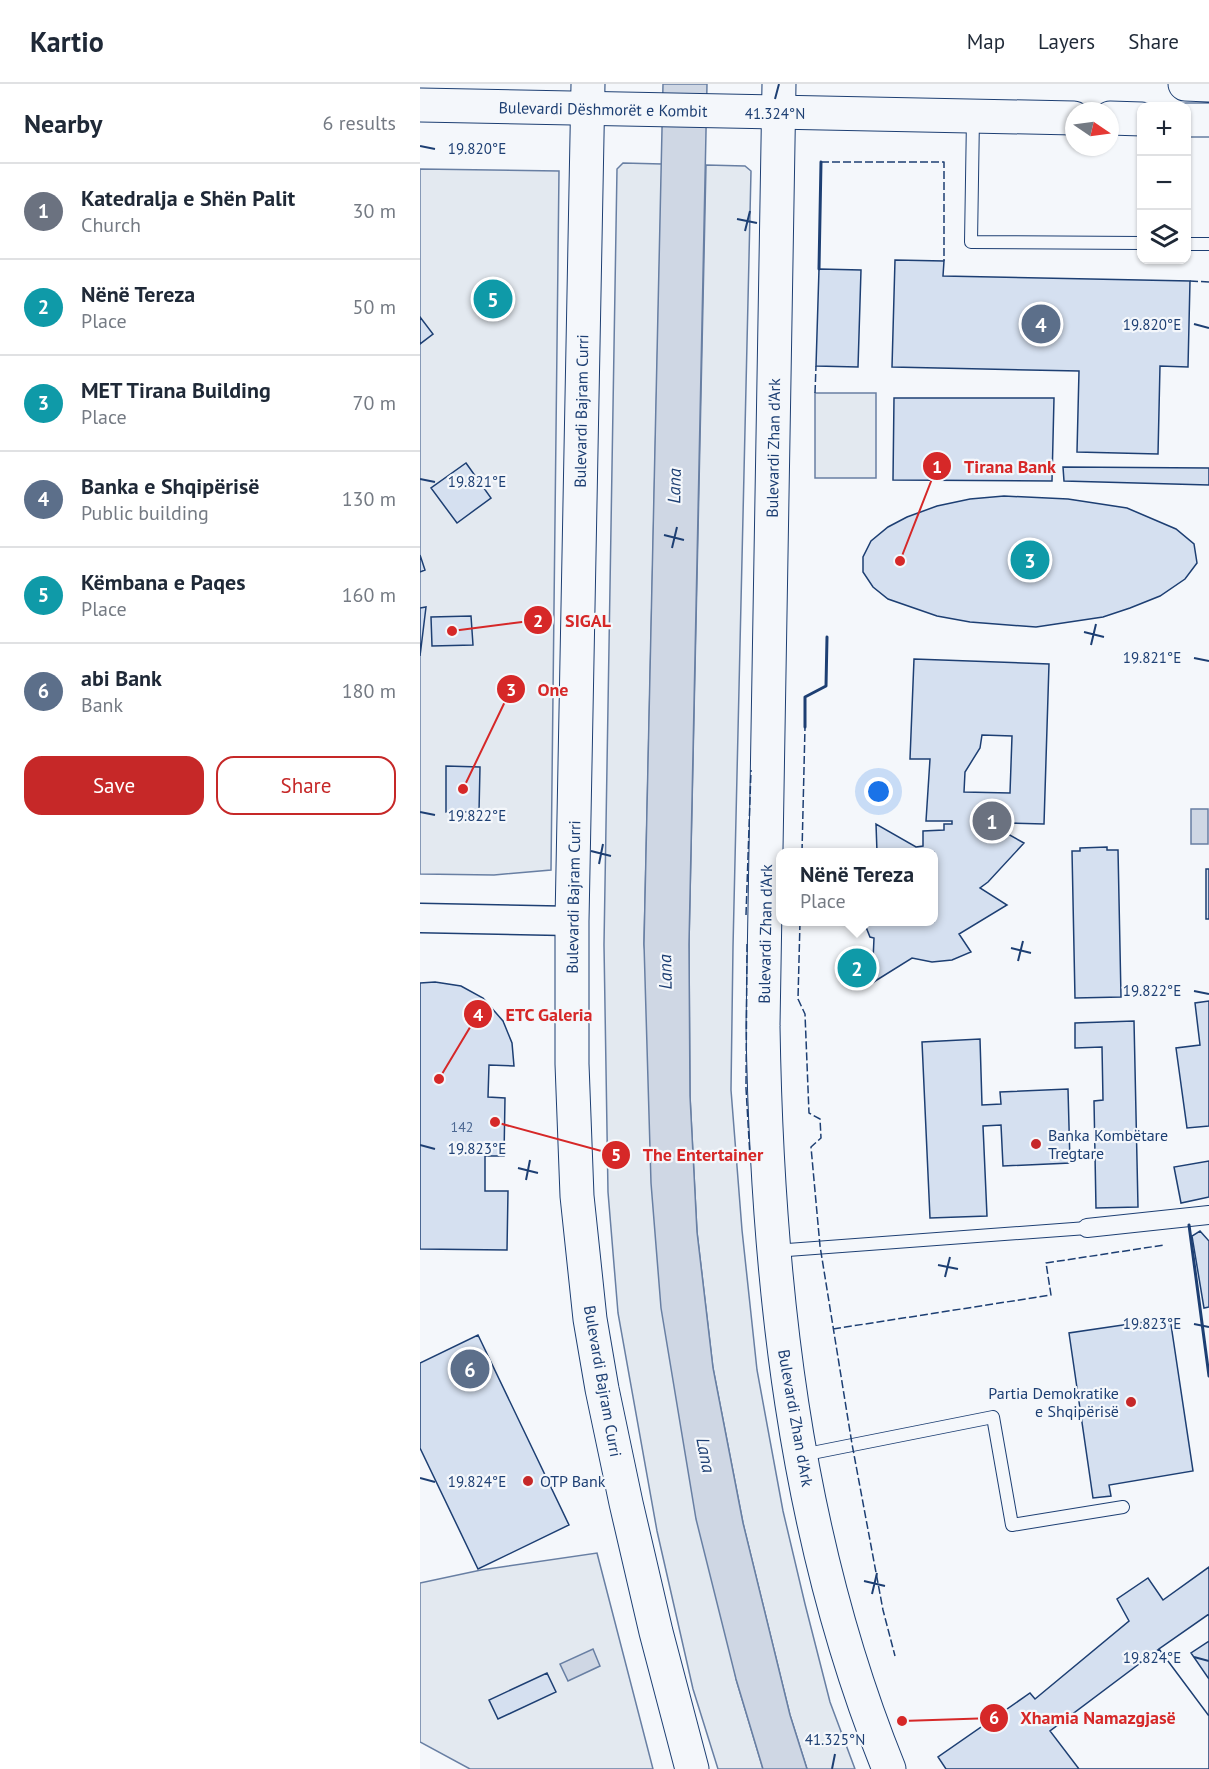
<!DOCTYPE html>
<meta charset="utf-8">
<style>
:root{--surface:#fff;--page:#f6f6f7;--text:#1f2937;--muted:#747a83;--line:#e0e1e3;--accent:#c62828}
body{margin:0;font-family:"PT Sans",sans-serif;background:var(--page);color:var(--text)}
.controls{position:absolute;right:18px;top:18px;display:grid;overflow:hidden;border-radius:12px;box-shadow:0 2px 4px #0004}
.controls button{width:54px;height:54px;display:grid;place-items:center;padding:0;border:0;border-bottom:2px solid var(--line);background:var(--surface);color:var(--text);font:30px sans-serif}
.compass{position:absolute;left:645px;top:18px;width:54px;height:54px;border-radius:50%;background:var(--surface);box-shadow:0 2px 4px #0004;rotate:103deg}
.you{position:absolute;left:459px;top:708px;width:21px;height:21px;margin:-15px;border:4px solid #fff;border-radius:50%;background:#1a73e8;box-shadow:0 0 0 9px #1a73e833}
.badge{display:grid;place-items:center;width:39px;height:39px;border-radius:50%;background:var(--accent);color:#fff;font-size:20px;font-weight:700}
.pin{position:absolute;translate:-50% -50%;border:3px solid #fff;box-shadow:0 2px 6px #0006}
.popup{position:absolute;left:356px;top:764px;width:162px;height:78px;box-sizing:border-box;display:grid;place-content:center;border-radius:12px;background:var(--surface);filter:drop-shadow(0 2px 4px #0005);font-size:20px;white-space:nowrap;color:var(--muted)}
.popup b{font-size:22px;color:var(--text)}
.popup::after{content:'';position:absolute;left:50%;top:100%;margin-left:-12px;border:12px solid transparent;border-top-color:var(--surface)}
.list{margin:0;padding:0;list-style:none}
h2{display:flex;justify-content:space-between;align-items:center;height:78px;margin:0;padding:0 24px;font-size:26px}
h2 small{font-size:20px;font-weight:400;color:var(--muted)}
.list li{display:grid;grid-template-columns:39px 1fr auto;gap:18px;align-items:center;box-sizing:border-box;height:96px;padding:0 24px;border-top:2px solid var(--line)}
.list b{display:block;font-size:22px;white-space:nowrap}
.list p{margin:0;font-size:20px;white-space:nowrap;color:var(--muted)}
.list em{font-size:20px;font-style:normal;color:var(--muted)}
.actions{display:flex;gap:12px;padding:18px 24px}
.actions a{flex:1;padding:14px 0;border:2px solid var(--accent);border-radius:18px;text-align:center;font-size:21px;color:var(--accent)}
.actions .main{background:var(--accent);color:#fff}
.icon{flex:none;width:33px;height:33px;fill:none;stroke:currentColor;stroke-width:2;stroke-linecap:round;stroke-linejoin:round}
.map{position:relative;flex:none;width:789px;height:1685px;overflow:hidden}
header{display:flex;align-items:center;gap:36px;box-sizing:border-box;height:84px;padding:0 30px;background:var(--surface);border-bottom:2px solid var(--line)}
header strong{font-size:28px}
nav{display:flex;gap:33px;margin-inline-start:auto;font-size:21px}
main{display:flex}
aside{flex:1;background:var(--surface)}
.map>svg:first-child{display:block}
</style>
<header>
<strong>Kartio</strong>
<nav><a>Map</a><a>Layers</a><a>Share</a></nav>
</header>
<main>
<aside>
<h2>Nearby<small>6 results</small></h2>
<ul class="list">
<li><span class="badge" style="background:#6b7280">1</span><div><b>Katedralja e Shën Palit</b><p>Church</p></div><em>30 m</em></li>
<li><span class="badge" style="background:#0f9aa8">2</span><div><b>Nënë Tereza</b><p>Place</p></div><em>50 m</em></li>
<li><span class="badge" style="background:#0f9aa8">3</span><div><b>MET Tirana Building</b><p>Place</p></div><em>70 m</em></li>
<li><span class="badge" style="background:#5c6f8a">4</span><div><b>Banka e Shqipërisë</b><p>Public building</p></div><em>130 m</em></li>
<li><span class="badge" style="background:#0f9aa8">5</span><div><b>Këmbana e Paqes</b><p>Place</p></div><em>160 m</em></li>
<li><span class="badge" style="background:#5c6f8a">6</span><div><b>abi Bank</b><p>Bank</p></div><em>180 m</em></li>
</ul>
<div class="actions"><a class="main">Save</a><a>Share</a></div>
</aside>
<div class="map">
<svg width="789" height="1685" viewBox="0 0 789 1685">
<rect width="100%" height="100%" fill="#f4f7fb"/>
<!-- green -->
<path fill="#e3e9f0" stroke="#687fa3" stroke-width="1.5" d="M 203,79 L 242,80 L 224,860 L 316,1595 L 343,1685 L 298,1685 L 273,1605 L 237,1447 L 198,1229 L 188,1108 L 184,861 L 197,85 Z
M 286,81 L 325,82 L 331,87 L 313,863 L 311,1006 L 322,1146 L 337,1286 L 363,1427 L 385,1520 L 410,1618 L 435,1685 L 387,1685 L 370,1631 L 323,1439 L 293,1284 L 277,1148 L 270,1012 L 269,860 Z
M 0,85 L 139,87 L 131,786 L 74,791 L 0,790 Z
M 395,309 L 456,309 L 456,394 L 395,394 Z
M 177,1469 L 233,1685 L 50,1685 L 0,1658 L 0,1499 L 61,1486 Z"/>
<!-- water -->
<path fill="#cfd7e4" stroke="#687fa3" stroke-width="1.5" d="M 243,0 L 287,0 L 269,860 L 270,1012 L 277,1148 L 293,1284 L 323,1439 L 370,1631 L 387,1685 L 343,1685 L 316,1595 L 276,1435 L 241,1224 L 231,1099 L 224,860 Z
M 771,725 L 788,725 L 788,760 L 771,760 Z
M 173,1565 L 180,1582 L 148,1597 L 140,1580 Z"/>
<!-- building -->
<path fill="#d5e0f0" stroke="#1d3f73" stroke-width="1.5" fill-rule="evenodd" d="M 475,176 L 524,177 L 523,192 L 770,197 L 768,283 L 740,282 L 738,370 L 657,368 L 659,287 L 472,283 Z
M 399,185 L 441,186 L 438,283 L 396,282 Z
M 0,233 L 13,250 L 0,260 Z
M 474,314 L 634,314 L 632,397 L 473,396 Z
M 46,379 L 71,414 L 37,439 L 11,404 Z
M 643,383 L 789,384 L 789,401 L 644,397 Z
M 584,412 L 648,415 L 707,424 L 756,445 L 774,460 L 777,479 L 765,495 L 740,512 L 710,524 L 683,533 L 616,543 L 550,538 L 517,532 L 468,515 L 453,503 L 443,488 L 443,473 L 451,457 L 468,443 L 487,433 L 517,422 L 550,415 Z
M 0,471 L 5,486 L 0,488 Z
M 6,523 L 1,564 L 0,572 L 0,524 Z
M 51,532 L 53,561 L 12,562 L 11,533 Z
M 494,575 L 629,580 L 624,740 L 591,739 L 586,749 L 604,759 L 568,798 L 560,804 L 587,821 L 539,850 L 551,868 L 532,876 L 512,878 L 492,874 L 452,899 L 454,854 L 450,853 L 444,838 L 514,838 L 514,768 L 457,768 L 456,740 L 496,763 L 503,762 L 503,747 L 524,746 L 524,740 L 532,740 L 532,737 L 506,737 L 510,675 L 490,675 ZM 562,651 L 592,652 L 590,709 L 544,708 L 545,688 L 560,664 Z
M 26,682 L 60,683 L 59,728 L 26,728 Z
M 687,763 L 687,766 L 698,766 L 701,913 L 655,914 L 652,767 L 660,767 L 660,764 Z
M 786,785 L 789,785 L 789,835 L 786,835 Z
M 15,898 L 41,902 L 63,914 L 83,937 L 92,959 L 94,982 L 69,981 L 68,1013 L 85,1014 L 84,1072 L 65,1072 L 65,1107 L 88,1107 L 87,1166 L 0,1165 L 0,899 Z
M 789,917 L 789,1042 L 767,1044 L 756,964 L 780,961 L 775,919 Z
M 714,937 L 718,1123 L 676,1124 L 674,1017 L 683,1016 L 682,963 L 655,964 L 655,939 Z
M 560,955 L 562,1021 L 581,1020 L 580,1008 L 648,1005 L 650,1079 L 583,1082 L 581,1041 L 563,1042 L 567,1132 L 510,1134 L 502,958 Z
M 789,1077 L 789,1113 L 761,1119 L 754,1083 Z
M 780,1147 L 789,1157 L 789,1223 L 784,1224 L 772,1152 Z
M 750,1234 L 773,1387 L 689,1401 L 691,1412 L 673,1414 L 649,1249 Z
M 58,1251 L 149,1441 L 58,1485 L 0,1364 L 0,1279 Z
M 789,1483 L 789,1685 L 526,1685 L 518,1673 L 610,1609 L 615,1615 L 709,1537 L 697,1515 L 728,1494 L 743,1516 Z
M 789,1530 L 789,1557 L 771,1569 L 789,1595 L 789,1632 L 739,1565 Z
M 739,1565 L 789,1632 L 789,1685 L 659,1685 L 630,1647 Z
M 127,1589 L 136,1608 L 78,1635 L 69,1616 Z"/>
<g fill="none" stroke-linecap="round" stroke-linejoin="round">
<defs>
<path id="service" d="M 553,33 L 551,158 L 722,159
M 766,160 L 789,160
M 354,1167 L 667,1144
M 382,1371 L 573,1333 L 592,1441 L 703,1423"/>
<path id="pedestrian" d="M 667,1144 L 789,1131"/>
<path id="tertiary" d="M 0,834 L 152,837"/>
<path id="secondary" d="M 765,0 L 789,1
M 0,21 L 654,34
M 690,34 L 722,35
M 766,36 L 789,36"/>
<path id="primary" d="M 168,0 L 152,837 L 152,980 L 157,1112 L 170,1235 L 182,1305 L 206,1419 L 236,1548 L 272,1685
M 359,0 L 343,942 C 347,1193 374,1451 469,1685"/>
</defs>
<!-- service casing -->
<use href="#service" stroke="#1d3f73" stroke-width="14"/>
<!-- pedestrian casing -->
<use href="#pedestrian" stroke="#1d3f73" stroke-width="20"/>
<!-- tertiary casing -->
<use href="#tertiary" stroke="#1d3f73" stroke-width="31"/>
<!-- secondary casing -->
<use href="#secondary" stroke="#1d3f73" stroke-width="35"/>
<!-- primary casing -->
<use href="#primary" stroke="#1d3f73" stroke-width="35"/>
<!-- service -->
<use href="#service" stroke="#f4f7fb" stroke-width="12"/>
<!-- pedestrian -->
<use href="#pedestrian" stroke="#f4f7fb" stroke-width="18"/>
<!-- tertiary -->
<use href="#tertiary" stroke="#f4f7fb" stroke-width="28"/>
<!-- secondary -->
<use href="#secondary" stroke="#f4f7fb" stroke-width="33"/>
<!-- primary -->
<use href="#primary" stroke="#f4f7fb" stroke-width="33"/>
<!-- fence -->
<path stroke="#1d3f73" stroke-width="1.5" stroke-dasharray="8 3" stroke-linecap="butt" d="M 401,78 L 524,78 L 524,177
M 770,197 L 789,198
M 395,309 L 396,282
M 382,768 L 385,643
M 326,831 L 331,686
M 380,838 L 378,915 L 385,930 L 389,1029 L 400,1035 L 401,1054 L 391,1063 L 400,1162 L 432,1360 L 463,1526 L 475,1572
M 327,860 L 326,1004 L 330,1073
M 413,1245 L 631,1211 L 626,1179 L 744,1161"/>
<!-- wall -->
<path stroke="#1d3f73" stroke-width="3" d="M 399,185 L 401,78
M 385,643 L 385,613 L 406,602 L 407,553
M 769,1141 L 789,1292"/>
</g>
<!-- ticks -->
<path fill="none" stroke="#1d3f73" stroke-width="2" d="M 355,15 L 359,0M 0,62 L 15,65M 317,135 L 337,139M 325,147 L 330,127M 774,240 L 789,244M 0,395 L 15,398M 244,451 L 264,456M 252,464 L 257,443M 664,548 L 684,553M 671,561 L 676,540M 774,574 L 789,577M 0,728 L 15,731M 171,767 L 191,772M 179,780 L 183,760M 591,864 L 611,869M 598,877 L 603,857M 774,907 L 789,910M 0,1061 L 15,1065M 98,1084 L 118,1089M 106,1096 L 110,1076M 518,1181 L 538,1185M 525,1193 L 530,1173M 774,1240 L 789,1243M 0,1394 L 15,1398M 444,1497 L 465,1502M 452,1510 L 457,1489M 774,1573 L 789,1577M 412,1685 L 415,1670"/>
<!-- markers -->
<g fill="#c62828" stroke="#f4f7fb" stroke-width="2">
<circle cx="616" cy="1060" r="6"/>
<circle cx="711" cy="1318" r="6"/>
<circle cx="108" cy="1397" r="6"/>
</g>
<g text-anchor="middle" dominant-baseline="central" stroke-width="4.5" stroke-linejoin="round" paint-order="stroke">
<!-- number labels -->
<g font-size="14" fill="#4b6792">
<text x="42" y="1043">142</text>
</g>
<!-- street labels -->
<g font-size="16" fill="#1d3f73" stroke="#f4f7fb">
<text transform="translate(183 25) rotate(1)">Bulevardi Dëshmorët e Kombit</text>
<text transform="translate(161 327) rotate(-89)">Bulevardi Bajram Curri</text>
<text transform="translate(353 364) rotate(-89)">Bulevardi Zhan d'Ark</text>
<text transform="translate(153 813) rotate(-89)">Bulevardi Bajram Curri</text>
<text transform="translate(345 850) rotate(-89)">Bulevardi Zhan d'Ark</text>
<text transform="translate(183 1297) rotate(80)">Bulevardi Bajram Curri</text>
<text transform="translate(376 1334) rotate(80)">Bulevardi Zhan d'Ark</text>
</g>
<!-- poi labels -->
<g font-size="16" fill="#1d3f73" stroke="#f4f7fb" text-anchor="start">
<text x="628" y="1051">Banka Kombëtare<tspan x="628" dy="18">Tregtare</tspan></text>
<text x="699" y="1309" text-anchor="end">Partia Demokratike<tspan x="699" dy="18">e Shqipërisë</tspan></text>
<text x="120" y="1397">OTP Bank</text>
</g>
<!-- water labels -->
<g font-size="18" font-style="italic" fill="#1d3f73" stroke="#f4f7fb">
<text transform="translate(254 402) rotate(-89)">Lana</text>
<text transform="translate(245 888) rotate(-91)">Lana</text>
<text transform="translate(286 1371) rotate(79)">Lana</text>
</g>
</g>
<g font-size="15" text-anchor="middle" fill="#1d3f73" stroke="#f4f7fb" stroke-width="4.5" stroke-linejoin="round" paint-order="stroke">
<text x="355" y="35">41.324°N</text>
<text x="57" y="70">19.820°E</text>
<text x="732" y="246">19.820°E</text>
<text x="57" y="403">19.821°E</text>
<text x="732" y="579">19.821°E</text>
<text x="57" y="737">19.822°E</text>
<text x="732" y="912">19.822°E</text>
<text x="57" y="1070">19.823°E</text>
<text x="732" y="1245">19.823°E</text>
<text x="57" y="1403">19.824°E</text>
<text x="732" y="1579">19.824°E</text>
<text x="415" y="1661">41.325°N</text>
</g>
<!-- callouts -->
<path fill="none" stroke="#d62828" stroke-width="2" d="M480 477L517 382M32 547L118 536M43 705L91 605M19 995L58 930M75 1038L196 1071M482 1637L574 1634"/>
<g fill="#d62828" stroke="#f4f7fb" stroke-width="2">
<circle cx="480" cy="477" r="6"/>
<circle cx="32" cy="547" r="6"/>
<circle cx="43" cy="705" r="6"/>
<circle cx="19" cy="995" r="6"/>
<circle cx="75" cy="1038" r="6"/>
<circle cx="482" cy="1637" r="6"/>
<circle cx="517" cy="382" r="15"/>
<circle cx="118" cy="536" r="15"/>
<circle cx="91" cy="605" r="15"/>
<circle cx="58" cy="930" r="15"/>
<circle cx="196" cy="1071" r="15"/>
<circle cx="574" cy="1634" r="15"/>
</g>
<g font-size="18" text-anchor="middle" font-weight="bold" fill="#fff">
<text x="517" y="389">1</text>
<text x="118" y="543">2</text>
<text x="91" y="612">3</text>
<text x="58" y="937">4</text>
<text x="196" y="1077">5</text>
<text x="574" y="1640">6</text>
</g>
<g font-size="18" text-anchor="middle" font-weight="bold" fill="#d62828" stroke="#f4f7fb" stroke-width="4.5" stroke-linejoin="round" paint-order="stroke">
<text x="590" y="389">Tirana Bank</text>
<text x="168" y="543">SIGAL</text>
<text x="133" y="612">One</text>
<text x="129" y="937">ETC Galeria</text>
<text x="283" y="1077">The Entertainer</text>
<text x="678" y="1640">Xhamia Namazgjasë</text>
</g>
</svg>
<div class="controls">
<button>+</button>
<button>−</button>
<button><svg class="icon" aria-label="layers" viewBox="0 0 24 24"><path d="M12 4l9 5-9 5-9-5zM3 14l9 5 9-5"/></svg></button>
</div>
<svg class="compass" viewBox="-18 -18 36 36"><path d="M0-13l5 13h-10z" fill="#e53935"/><path d="M0 13l5-13h-10z" fill="#747a83"/></svg>
<div class="you"></div>
<div class="pin badge" style="left:572px;top:737px;background:#6b7280">1</div>
<div class="pin badge" style="left:437px;top:884px;background:#0f9aa8">2</div>
<div class="popup"><b>Nënë Tereza</b>Place</div>
<div class="pin badge" style="left:610px;top:476px;background:#0f9aa8">3</div>
<div class="pin badge" style="left:621px;top:240px;background:#5c6f8a">4</div>
<div class="pin badge" style="left:73px;top:215px;background:#0f9aa8">5</div>
<div class="pin badge" style="left:50px;top:1285px;background:#5c6f8a">6</div>
</div>
</main>
